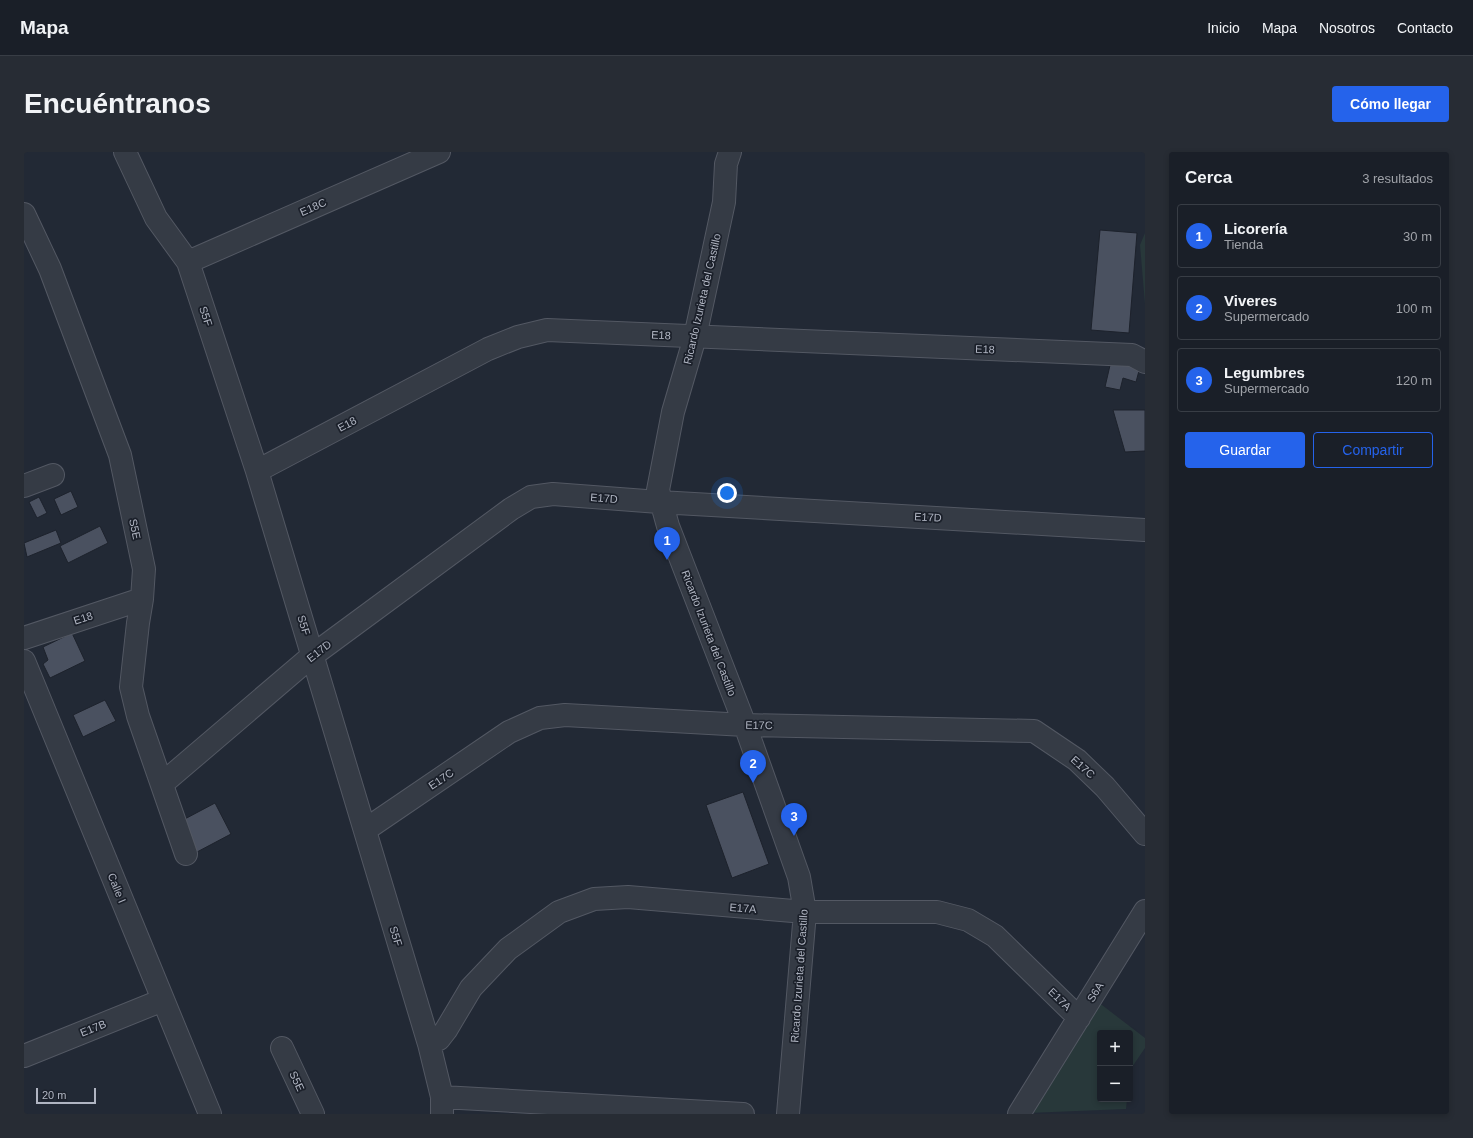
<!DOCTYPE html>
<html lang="es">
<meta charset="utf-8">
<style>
:root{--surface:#1a1f28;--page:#272c34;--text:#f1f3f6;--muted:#9fa2a8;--line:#383d45;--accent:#2563eb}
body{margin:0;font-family:Arial,sans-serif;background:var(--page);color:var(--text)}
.controls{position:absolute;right:12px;bottom:12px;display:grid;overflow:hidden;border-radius:4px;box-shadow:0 2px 6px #0003}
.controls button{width:36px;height:36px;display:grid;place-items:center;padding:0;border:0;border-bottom:1px solid var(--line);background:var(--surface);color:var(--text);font:20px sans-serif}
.scale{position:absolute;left:12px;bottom:10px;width:60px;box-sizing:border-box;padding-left:4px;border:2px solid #b0b5c2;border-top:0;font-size:11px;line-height:14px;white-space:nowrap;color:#b0b5c2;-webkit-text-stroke:3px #1b202a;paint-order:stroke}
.you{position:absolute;left:703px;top:341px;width:14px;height:14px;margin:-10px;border:3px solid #fff;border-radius:50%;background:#1a73e8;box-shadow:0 0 0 6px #1a73e833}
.badge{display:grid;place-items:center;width:26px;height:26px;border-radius:50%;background:var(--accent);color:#fff;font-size:13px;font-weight:700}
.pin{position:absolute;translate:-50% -33px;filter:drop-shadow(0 1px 2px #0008)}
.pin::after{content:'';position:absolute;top:21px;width:14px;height:12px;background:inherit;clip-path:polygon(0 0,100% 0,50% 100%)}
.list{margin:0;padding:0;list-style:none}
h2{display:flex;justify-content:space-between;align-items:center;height:52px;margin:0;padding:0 16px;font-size:17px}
h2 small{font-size:13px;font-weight:400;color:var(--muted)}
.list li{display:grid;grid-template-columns:26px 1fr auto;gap:12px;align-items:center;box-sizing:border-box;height:64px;margin:0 8px 8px;padding:0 8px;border:1px solid var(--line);border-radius:4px}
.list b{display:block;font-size:15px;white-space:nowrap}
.list p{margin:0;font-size:13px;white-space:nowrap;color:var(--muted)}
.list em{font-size:13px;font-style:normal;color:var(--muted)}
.actions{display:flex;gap:8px;padding:12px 16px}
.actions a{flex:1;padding:9px 0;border:1px solid var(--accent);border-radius:4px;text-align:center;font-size:14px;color:var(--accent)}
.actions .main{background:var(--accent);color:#fff}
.map{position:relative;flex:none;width:1121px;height:962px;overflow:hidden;border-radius:4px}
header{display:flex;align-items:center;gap:24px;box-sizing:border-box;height:56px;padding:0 20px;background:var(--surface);border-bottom:1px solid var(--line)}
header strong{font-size:19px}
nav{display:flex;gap:22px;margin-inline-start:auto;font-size:14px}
.intro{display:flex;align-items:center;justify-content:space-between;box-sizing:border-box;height:96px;padding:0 24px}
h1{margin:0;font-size:28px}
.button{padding:10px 18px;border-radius:4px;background:var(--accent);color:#fff;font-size:14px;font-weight:700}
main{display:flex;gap:24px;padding:0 24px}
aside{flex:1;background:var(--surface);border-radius:4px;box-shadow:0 2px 6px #0003}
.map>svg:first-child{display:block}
</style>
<header>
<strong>Mapa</strong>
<nav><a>Inicio</a><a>Mapa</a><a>Nosotros</a><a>Contacto</a></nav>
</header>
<div class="intro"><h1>Encuéntranos</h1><a class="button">Cómo llegar</a></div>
<main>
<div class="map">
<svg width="1121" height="962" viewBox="0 0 1121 962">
<rect width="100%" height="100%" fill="#222935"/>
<!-- green -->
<path fill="#28383a" d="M 1121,81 L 1121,152 L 1116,93 Z
M 1074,850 L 1121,886 L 1121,896 L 1106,918 L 1106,881 L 1076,881 L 1076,947 L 1103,947 L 1102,957 L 1004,961 Z"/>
<!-- building -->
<path fill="#4a5160" stroke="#1d222c" d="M 1076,78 L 1113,81 L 1105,181 L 1067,178 Z
M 1087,209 L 1116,215 L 1112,230 L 1099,226 L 1096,238 L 1081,235 Z
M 1089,258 L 1121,258 L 1121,299 L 1101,300 Z
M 47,339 L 54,355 L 37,363 L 30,347 Z
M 15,345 L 23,361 L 13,366 L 5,350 Z
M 76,374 L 84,391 L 44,411 L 36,394 Z
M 32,378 L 37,391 L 3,405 L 0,391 Z
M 48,481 L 61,509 L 26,526 L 19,512 L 24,508 L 19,495 Z
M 81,548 L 92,569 L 59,585 L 49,563 Z
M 719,640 L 745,712 L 708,726 L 682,653 Z
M 191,651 L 207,682 L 173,700 L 157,669 Z"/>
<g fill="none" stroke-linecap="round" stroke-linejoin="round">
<defs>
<path id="minor" d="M 101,0 L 132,66 L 164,110 L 233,319 L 405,892 L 418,945 L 418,962
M 706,0 L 702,12 L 700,50 L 671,185 L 649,260 L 634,338 L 644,374 L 721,573 L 775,725 L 781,760 L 764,962
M 0,62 L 26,117 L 96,303 L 120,417 L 118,447 L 114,471 L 107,535 L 114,564 L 162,702
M 164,110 L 415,0
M 233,319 L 464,197 L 494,185 L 523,178 L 1108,203 L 1121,210
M 0,334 L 29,323
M 0,486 L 118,447
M 0,509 L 186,962
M 138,632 L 289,503 L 487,357 L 507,345 L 529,342 L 635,350 L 1121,378
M 341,678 L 485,580 L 516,566 L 541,563 L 721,573 L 1010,579 L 1053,608 L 1081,635 L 1121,682
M 405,892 L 415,887 L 422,878 L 447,836 L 484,797 L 535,760 L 570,747 L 604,745 L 781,760 L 913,760 L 944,768 L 971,784 L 1055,866
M 258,896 L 289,962
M 0,904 L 139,848
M 418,945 L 719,962
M 995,962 L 1121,759"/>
</defs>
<!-- minor casing -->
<use href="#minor" stroke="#535863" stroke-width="24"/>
<!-- minor -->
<use href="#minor" stroke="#353b45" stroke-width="22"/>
</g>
<g text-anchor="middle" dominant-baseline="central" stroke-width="3.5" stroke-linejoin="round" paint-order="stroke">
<!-- street labels -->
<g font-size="11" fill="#b0b5c2" stroke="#1b202a">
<text transform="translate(289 55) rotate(-24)">E18C</text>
<text transform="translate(678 147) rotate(-77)">Ricardo Izurieta del Castillo</text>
<text transform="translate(182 164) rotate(72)">S5F</text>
<text transform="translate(637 183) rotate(3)">E18</text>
<text transform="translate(961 197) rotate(2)">E18</text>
<text transform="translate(323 272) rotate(-28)">E18</text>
<text transform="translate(580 346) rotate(4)">E17D</text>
<text transform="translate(904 365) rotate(3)">E17D</text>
<text transform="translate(111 377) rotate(78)">S5E</text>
<text transform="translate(59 466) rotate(-18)">E18</text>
<text transform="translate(280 473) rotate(73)">S5F</text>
<text transform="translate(685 481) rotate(69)">Ricardo Izurieta del Castillo</text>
<text transform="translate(295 499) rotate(-38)">E17D</text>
<text transform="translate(735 573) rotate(1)">E17C</text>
<text transform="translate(1059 615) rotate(42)">E17C</text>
<text transform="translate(417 627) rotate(-34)">E17C</text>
<text transform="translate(93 736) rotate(68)">Calle I</text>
<text transform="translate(719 756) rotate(4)">E17A</text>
<text transform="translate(372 784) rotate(73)">S5F</text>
<text transform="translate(775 824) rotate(-86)">Ricardo Izurieta del Castillo</text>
<text transform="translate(1071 840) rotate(-58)">S6A</text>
<text transform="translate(1036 847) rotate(44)">E17A</text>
<text transform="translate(69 876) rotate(-22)">E17B</text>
<text transform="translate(273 929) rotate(65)">S5E</text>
</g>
</g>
</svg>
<div class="controls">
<button>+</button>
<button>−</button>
</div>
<div class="scale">20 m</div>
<div class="you"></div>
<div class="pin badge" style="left:643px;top:408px">1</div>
<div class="pin badge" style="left:729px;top:631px">2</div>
<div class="pin badge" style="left:770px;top:684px">3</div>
</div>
<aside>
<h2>Cerca<small>3 resultados</small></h2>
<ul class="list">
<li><span class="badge">1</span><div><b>Licorería</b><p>Tienda</p></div><em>30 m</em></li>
<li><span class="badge">2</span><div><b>Viveres</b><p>Supermercado</p></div><em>100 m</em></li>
<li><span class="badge">3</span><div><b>Legumbres</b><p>Supermercado</p></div><em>120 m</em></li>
</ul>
<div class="actions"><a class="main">Guardar</a><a>Compartir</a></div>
</aside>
</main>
